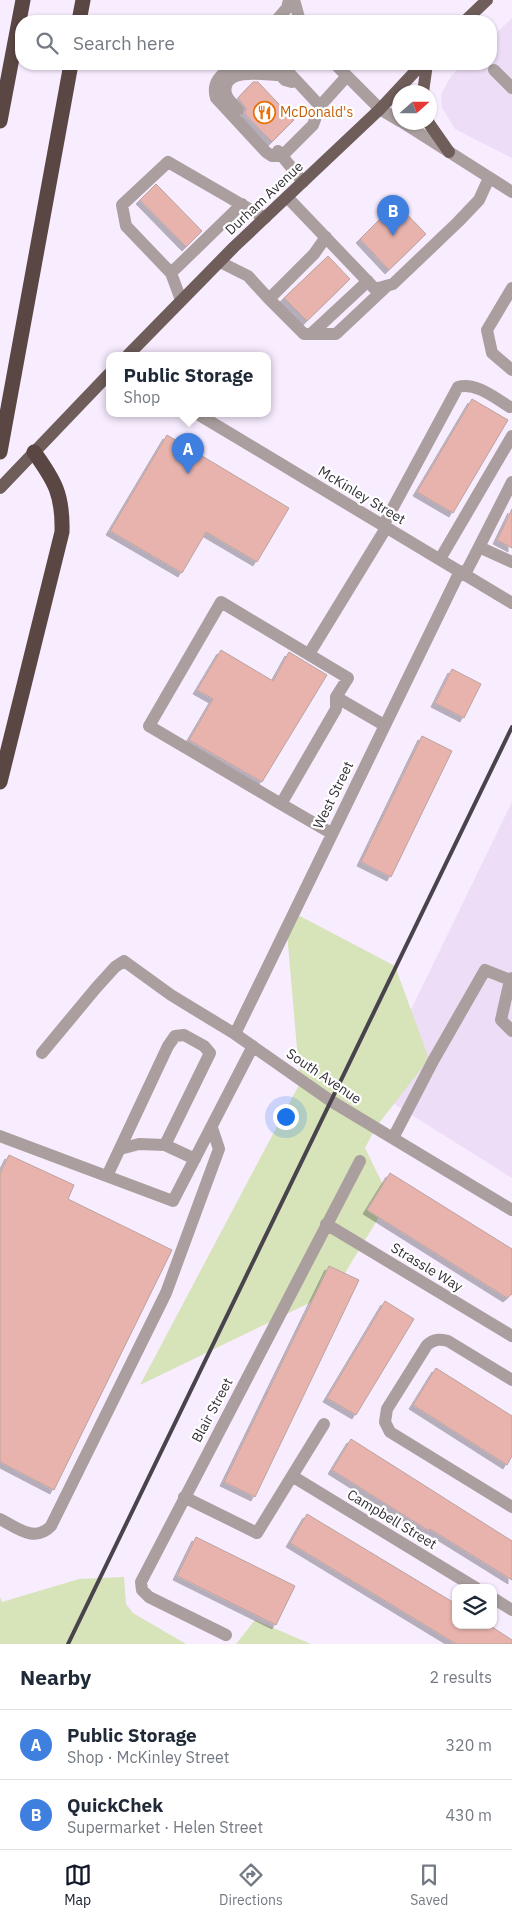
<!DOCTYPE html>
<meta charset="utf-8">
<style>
:root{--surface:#fff;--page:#f6f6f7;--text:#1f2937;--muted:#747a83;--line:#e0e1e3;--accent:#111827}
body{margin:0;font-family:"IBM Plex Sans",sans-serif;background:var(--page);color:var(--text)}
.controls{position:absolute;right:15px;bottom:15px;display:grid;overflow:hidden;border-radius:10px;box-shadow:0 1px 4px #0004}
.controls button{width:45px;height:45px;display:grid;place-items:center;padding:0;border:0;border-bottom:1px solid var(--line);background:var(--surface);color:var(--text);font:25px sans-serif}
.compass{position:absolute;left:392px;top:85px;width:45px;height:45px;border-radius:50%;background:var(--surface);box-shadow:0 1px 4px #0004;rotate:69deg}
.you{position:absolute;left:285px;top:1116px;width:18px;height:18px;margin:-12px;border:4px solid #fff;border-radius:50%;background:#1a73e8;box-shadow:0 0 0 8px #1a73e833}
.badge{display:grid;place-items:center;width:32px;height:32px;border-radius:50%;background:var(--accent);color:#fff;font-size:16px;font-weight:700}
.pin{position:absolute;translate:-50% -41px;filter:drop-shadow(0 1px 2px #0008)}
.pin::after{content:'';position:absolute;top:26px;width:18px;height:15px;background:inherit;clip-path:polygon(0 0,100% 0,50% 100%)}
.popup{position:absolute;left:106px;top:352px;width:165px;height:65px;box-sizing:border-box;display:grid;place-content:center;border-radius:10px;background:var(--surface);filter:drop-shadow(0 1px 4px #0005);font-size:16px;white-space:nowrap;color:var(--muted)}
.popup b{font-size:19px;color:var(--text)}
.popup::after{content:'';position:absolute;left:50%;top:100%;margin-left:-10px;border:10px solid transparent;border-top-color:var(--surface)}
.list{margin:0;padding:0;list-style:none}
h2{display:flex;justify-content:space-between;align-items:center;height:65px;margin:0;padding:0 20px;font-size:21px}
h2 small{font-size:16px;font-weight:400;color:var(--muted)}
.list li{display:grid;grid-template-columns:32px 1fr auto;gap:15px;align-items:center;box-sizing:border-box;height:70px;padding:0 20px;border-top:1px solid var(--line)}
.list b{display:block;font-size:19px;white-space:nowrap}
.list p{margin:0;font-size:16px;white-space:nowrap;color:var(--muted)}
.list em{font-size:16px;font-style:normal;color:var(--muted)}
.icon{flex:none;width:28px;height:28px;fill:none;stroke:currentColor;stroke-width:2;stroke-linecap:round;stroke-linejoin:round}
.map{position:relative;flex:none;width:512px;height:1644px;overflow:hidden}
.search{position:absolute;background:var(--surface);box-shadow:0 1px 4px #0004;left:15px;right:15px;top:15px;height:55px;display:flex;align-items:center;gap:12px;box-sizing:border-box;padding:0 18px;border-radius:20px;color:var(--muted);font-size:19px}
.sheet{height:205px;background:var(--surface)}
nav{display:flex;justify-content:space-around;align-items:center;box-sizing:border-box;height:70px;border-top:1px solid var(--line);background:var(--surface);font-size:14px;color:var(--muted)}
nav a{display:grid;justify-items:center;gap:2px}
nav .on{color:var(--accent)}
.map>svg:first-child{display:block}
</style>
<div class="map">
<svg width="512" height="1644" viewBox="0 0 512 1644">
<defs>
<filter id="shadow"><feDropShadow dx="-4" dy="4" stdDeviation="0" flood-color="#0004"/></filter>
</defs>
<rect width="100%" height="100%" fill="#f8ecff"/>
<!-- built -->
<path fill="#edddf6" d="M 512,18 L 512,158 L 455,129 L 442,108 L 441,95 L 451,76 L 464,64 L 491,64 L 491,38 Z
M 512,802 L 512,1178 L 372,1090 Z"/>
<!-- green -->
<path fill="#d7e3b9" d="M 296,914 L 395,966 L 429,1059 L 376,1127 L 365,1148 L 390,1199 L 334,1291 L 140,1385 L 300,1083 L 287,933 Z
M 124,1577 L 126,1604 L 133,1613 L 186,1644 L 0,1644 L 0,1597 L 2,1602 L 79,1579 Z
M 255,1620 L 311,1644 L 236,1644 Z"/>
<!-- building -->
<path fill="#e7b3ac" stroke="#bba3a0" filter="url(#shadow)" d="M 253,82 L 258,82 L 294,120 L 272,142 L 245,114 L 246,108 L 238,98 Z
M 156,184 L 202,231 L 186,247 L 140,200 Z
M 396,203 L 426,234 L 389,270 L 360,239 Z
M 328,256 L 350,279 L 307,321 L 284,298 Z
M 472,399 L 508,420 L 453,513 L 417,492 Z
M 167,435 L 289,508 L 257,562 L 206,532 L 182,573 L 110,531 Z
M 512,509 L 512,548 L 497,540 Z
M 221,650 L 273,681 L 289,652 L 327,675 L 262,782 L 189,740 L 213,699 L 197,690 Z
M 452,669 L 481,684 L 464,718 L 435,703 Z
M 422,736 L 452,751 L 391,877 L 361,862 Z
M 9,1155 L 74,1185 L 68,1199 L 172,1250 L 54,1490 L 0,1462 L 0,1173 Z
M 390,1173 L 512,1249 L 512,1294 L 507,1298 L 367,1210 Z
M 329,1266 L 359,1280 L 255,1497 L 224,1482 Z
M 385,1301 L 414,1319 L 356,1415 L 327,1398 Z
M 436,1368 L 512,1416 L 512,1456 L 507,1465 L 413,1405 Z
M 351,1439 L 512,1541 L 512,1580 L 430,1529 L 429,1531 L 332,1470 Z
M 307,1514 L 456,1604 L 456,1625 L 489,1625 L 512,1640 L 512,1644 L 456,1644 L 290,1543 Z
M 196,1537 L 295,1586 L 276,1625 L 177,1576 Z"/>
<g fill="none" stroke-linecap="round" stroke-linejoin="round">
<!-- minor -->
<path stroke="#aa9f9e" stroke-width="12" d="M 294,0 L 300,21
M 276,21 L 287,8 L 289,0
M 234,64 C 222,74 211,82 216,98 L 266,152 L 272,156 L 282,156 L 313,125 L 320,106 L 281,64
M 335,64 L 380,109 L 400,121
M 494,70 L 512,88
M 320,106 L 347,76
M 238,110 C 232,103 223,96 226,86 C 230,68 266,75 280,75 L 285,80 L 292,82
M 402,122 L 512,192
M 278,151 L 303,182
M 287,197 L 375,289 L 393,284 L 458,222 L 479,200 L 489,178
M 326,237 L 314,254 L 269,299 L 304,334 L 336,334 L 386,287
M 220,262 L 248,276 L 269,299
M 171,273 L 242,204
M 512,288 L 487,330 L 492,353 L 512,370
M 181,300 L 171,273 L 126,226 L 122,205 L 168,162 L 265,218
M 311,334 L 368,281
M 196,413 L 512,603
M 383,526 L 458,387 C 476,382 495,398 510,407
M 479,547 L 512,482
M 440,559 L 512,436
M 465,574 L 479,547 L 512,562
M 221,602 L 348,678 L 336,697 L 336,709 L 281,804 L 149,726 Z
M 309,654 L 386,528
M 336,697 L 384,725
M 281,804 L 331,833
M 510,980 L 501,1020 L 512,1031
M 235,1034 L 460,571
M 42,1053 L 96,988 L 115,967 L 124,961 L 171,995 L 235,1034 L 331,1101 L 512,1210
M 0,1136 L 173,1201 L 253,1046
M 393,1138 L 433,1061 L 485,970 L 510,980 L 512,978
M 120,1149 L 139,1144 L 165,1145
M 107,1176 L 168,1046 L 175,1036 L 184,1035 L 204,1046 L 210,1053 L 165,1145 L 195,1159
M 326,1224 L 512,1336
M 512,1380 L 448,1341 C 439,1339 434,1339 427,1345 L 387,1409 L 385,1422 L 390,1432 L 512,1507
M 292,1476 L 476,1588
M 184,1497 L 257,1533 L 324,1424
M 0,1519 C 17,1528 35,1543 51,1526 L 166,1293 L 219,1149 L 212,1128
M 493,1598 L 512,1610
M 226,1635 L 149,1597 L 142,1590 L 141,1582 L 360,1161"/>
<!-- major -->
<path stroke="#6f5d5a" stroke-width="12" d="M 465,21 L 487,0
M 423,92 L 427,64
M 428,122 L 449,152
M 128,355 L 234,247 L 380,109 L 422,64
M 0,488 L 109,374"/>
<!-- highway -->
<path stroke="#5a4643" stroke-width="15" d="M 79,21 L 83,0
M 0,121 L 23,0
M 0,452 L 71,64
M 0,782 L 62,532 C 63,495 55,481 34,452"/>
<!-- rail -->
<path stroke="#49434c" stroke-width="4" d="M 68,1644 L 512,727"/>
</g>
<!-- icons -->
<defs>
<symbol id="restaurant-ring" viewBox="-11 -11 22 22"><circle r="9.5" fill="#fff" stroke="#e8710a" stroke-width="1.5"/><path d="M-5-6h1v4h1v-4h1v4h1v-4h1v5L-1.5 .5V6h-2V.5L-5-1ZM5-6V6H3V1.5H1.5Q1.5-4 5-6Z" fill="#e8710a"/></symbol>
</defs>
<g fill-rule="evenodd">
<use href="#restaurant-ring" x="252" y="100" width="25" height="25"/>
</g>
<g text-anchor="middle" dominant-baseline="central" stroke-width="4.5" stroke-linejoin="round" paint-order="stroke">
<!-- food labels -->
<g font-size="14" fill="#c56008" stroke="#fff" text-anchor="start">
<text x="280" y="112">McDonald's</text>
</g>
<!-- street labels -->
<g font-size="14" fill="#353038" stroke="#fff">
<text transform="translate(264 198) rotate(-43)">Durham Avenue</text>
<text transform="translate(362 495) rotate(31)">McKinley Street</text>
<text transform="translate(333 795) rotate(-64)">West Street</text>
<text transform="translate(324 1076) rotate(34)">South Avenue</text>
<text transform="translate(427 1267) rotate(31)">Strassle Way</text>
<text transform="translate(212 1410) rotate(-62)">Blair Street</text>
<text transform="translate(392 1519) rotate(31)">Campbell Street</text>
</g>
</g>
</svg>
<div class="controls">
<button><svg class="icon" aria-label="layers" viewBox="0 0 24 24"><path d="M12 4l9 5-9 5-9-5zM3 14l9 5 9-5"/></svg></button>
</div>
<svg class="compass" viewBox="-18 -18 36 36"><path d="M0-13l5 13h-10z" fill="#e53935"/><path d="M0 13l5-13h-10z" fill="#747a83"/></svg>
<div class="you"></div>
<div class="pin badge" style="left:188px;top:474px;background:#3f7fe0">A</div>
<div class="popup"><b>Public Storage</b>Shop</div>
<div class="pin badge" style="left:393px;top:236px;background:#3f7fe0">B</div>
<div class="search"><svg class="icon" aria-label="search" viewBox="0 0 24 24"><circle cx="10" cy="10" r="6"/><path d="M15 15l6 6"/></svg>Search here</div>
</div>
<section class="sheet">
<h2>Nearby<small>2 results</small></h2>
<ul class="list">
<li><span class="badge" style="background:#3f7fe0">A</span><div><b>Public Storage</b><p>Shop · McKinley Street</p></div><em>320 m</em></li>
<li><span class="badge" style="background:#3f7fe0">B</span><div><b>QuickChek</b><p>Supermarket · Helen Street</p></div><em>430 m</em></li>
</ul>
</section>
<nav>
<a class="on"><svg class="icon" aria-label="map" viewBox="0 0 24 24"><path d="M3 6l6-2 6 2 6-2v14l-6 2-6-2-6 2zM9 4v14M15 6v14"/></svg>Map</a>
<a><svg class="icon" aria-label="directions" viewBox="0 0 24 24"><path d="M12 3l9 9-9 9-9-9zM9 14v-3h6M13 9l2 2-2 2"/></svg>Directions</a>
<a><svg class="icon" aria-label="saved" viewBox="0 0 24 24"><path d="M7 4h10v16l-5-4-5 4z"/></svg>Saved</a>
</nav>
